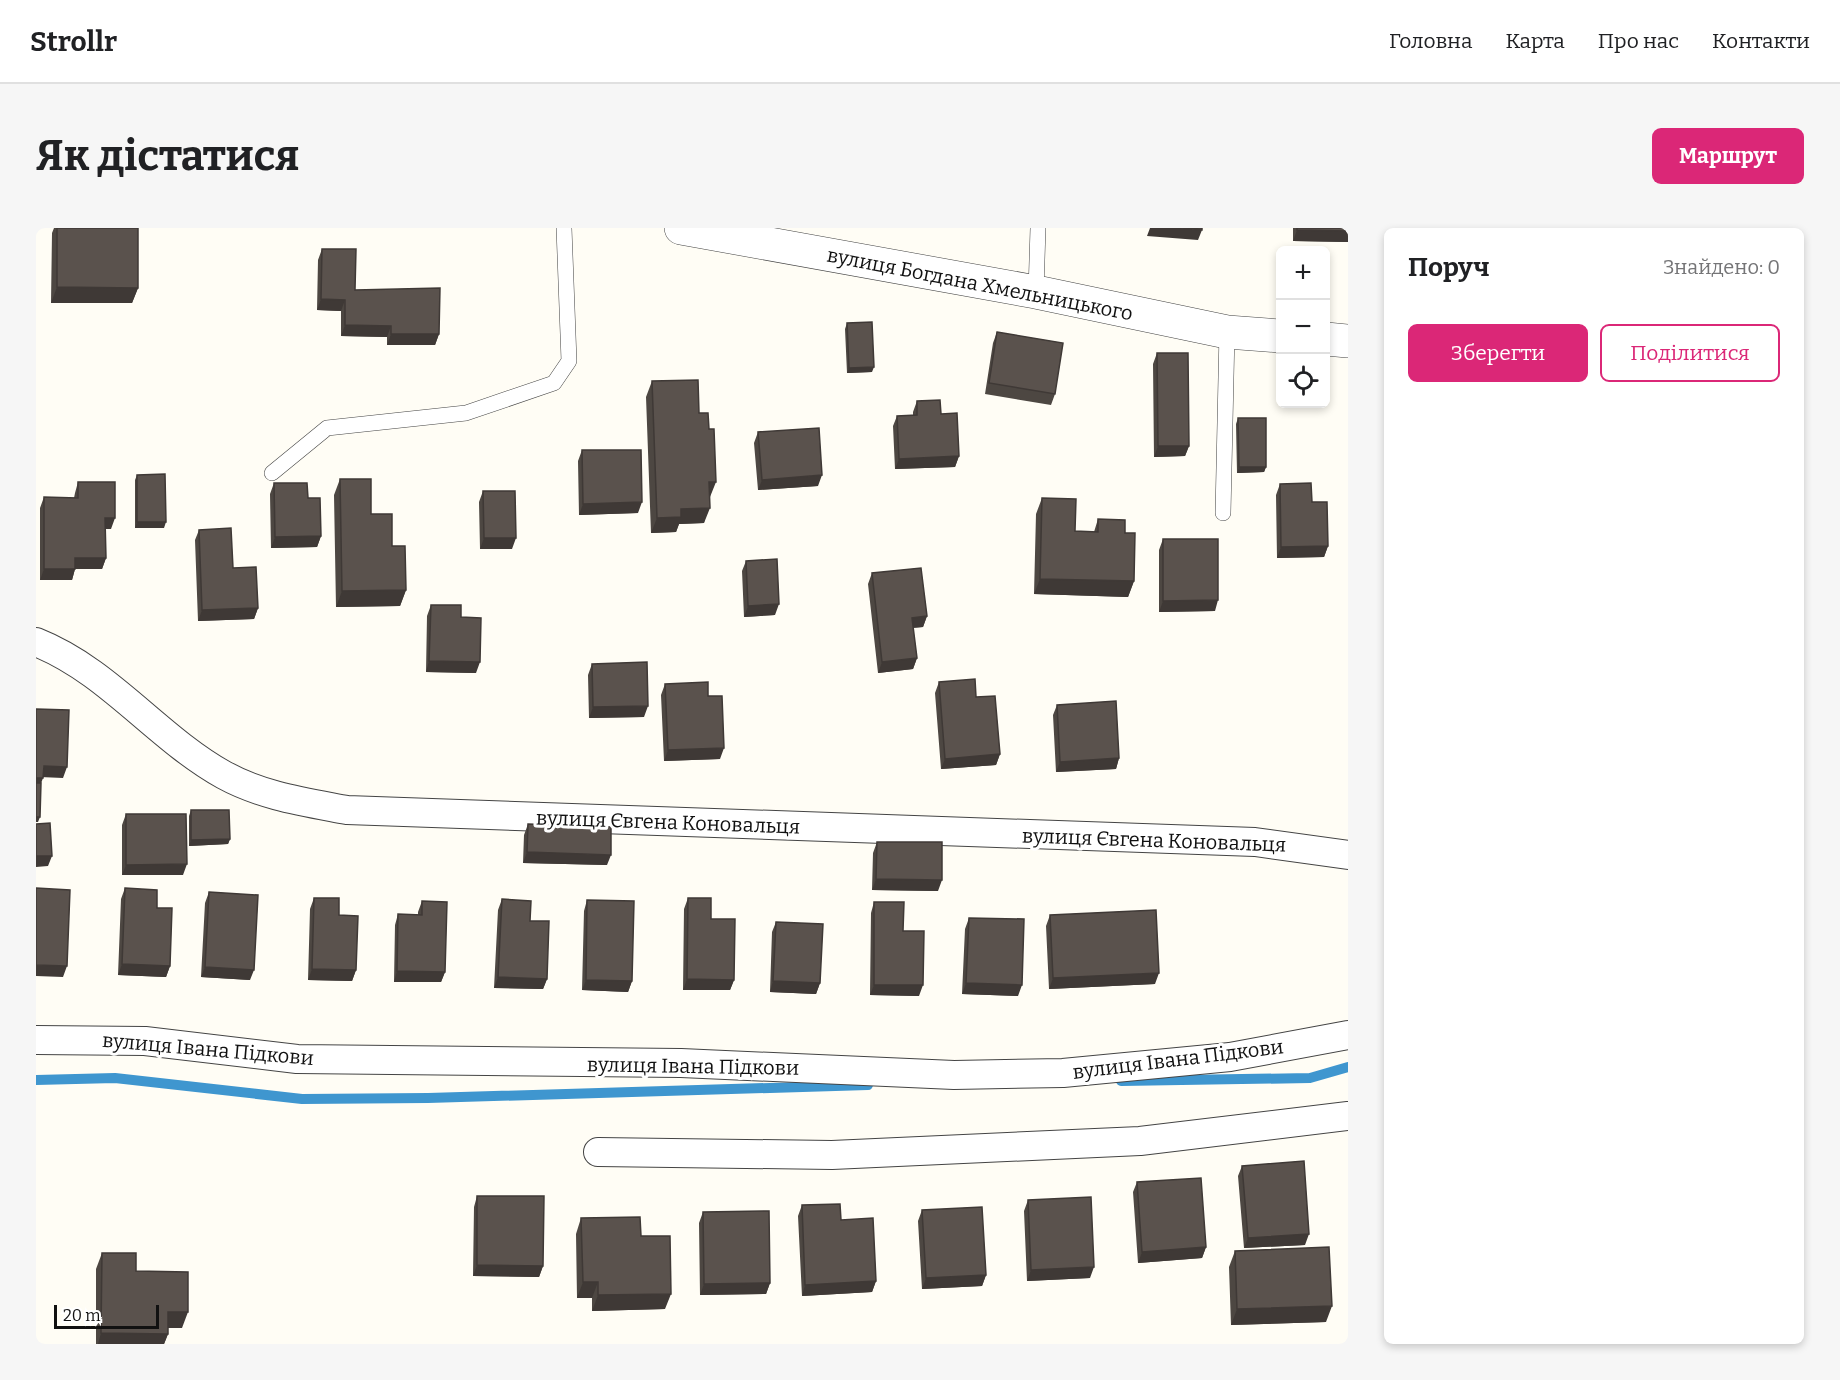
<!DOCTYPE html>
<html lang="uk">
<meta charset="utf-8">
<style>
:root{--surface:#fff;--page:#f6f6f6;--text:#202124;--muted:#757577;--line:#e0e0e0;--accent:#db2777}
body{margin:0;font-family:Bitter,serif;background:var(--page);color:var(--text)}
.controls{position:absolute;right:18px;top:18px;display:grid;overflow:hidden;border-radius:9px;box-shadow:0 3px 9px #0003}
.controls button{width:54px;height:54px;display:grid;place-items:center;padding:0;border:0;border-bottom:2px solid var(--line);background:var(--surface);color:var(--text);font:30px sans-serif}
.scale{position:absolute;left:18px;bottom:15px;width:105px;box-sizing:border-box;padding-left:6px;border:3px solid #111;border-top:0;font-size:16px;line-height:21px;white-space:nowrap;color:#111;-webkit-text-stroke:4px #fff;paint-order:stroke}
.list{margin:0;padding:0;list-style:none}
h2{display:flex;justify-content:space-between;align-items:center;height:78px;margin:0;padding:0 24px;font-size:26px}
h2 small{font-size:20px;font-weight:400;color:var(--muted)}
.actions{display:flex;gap:12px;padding:18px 24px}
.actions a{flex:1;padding:14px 0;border:2px solid var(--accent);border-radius:9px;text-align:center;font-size:21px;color:var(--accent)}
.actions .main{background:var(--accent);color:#fff}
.icon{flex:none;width:33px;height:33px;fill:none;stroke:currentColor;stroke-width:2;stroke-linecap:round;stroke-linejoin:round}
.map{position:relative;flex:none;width:1312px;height:1116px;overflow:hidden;border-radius:9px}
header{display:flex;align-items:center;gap:36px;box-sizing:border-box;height:84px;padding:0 30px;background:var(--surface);border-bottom:2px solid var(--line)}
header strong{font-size:28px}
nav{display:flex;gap:33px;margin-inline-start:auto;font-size:21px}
.intro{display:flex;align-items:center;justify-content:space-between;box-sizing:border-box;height:144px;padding:0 36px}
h1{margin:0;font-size:42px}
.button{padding:15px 27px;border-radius:9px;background:var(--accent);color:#fff;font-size:21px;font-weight:700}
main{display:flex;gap:36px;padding:0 36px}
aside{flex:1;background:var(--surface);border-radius:9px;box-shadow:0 3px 9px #0003}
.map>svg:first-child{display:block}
</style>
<header>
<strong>Strollr</strong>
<nav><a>Головна</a><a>Карта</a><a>Про нас</a><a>Контакти</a></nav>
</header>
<div class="intro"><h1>Як дістатися</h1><a class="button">Маршрут</a></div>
<main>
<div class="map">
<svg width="1312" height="1116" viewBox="0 0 1312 1116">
<rect width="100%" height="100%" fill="#fffdf5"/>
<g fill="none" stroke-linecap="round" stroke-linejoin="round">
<!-- stream -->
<path stroke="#3f96cf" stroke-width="10" d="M 0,852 L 79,850 L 266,871 L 392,870 L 832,857
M 1085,853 L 1274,850 L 1312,839"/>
<defs>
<path id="service" d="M 1000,64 L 1002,0
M 236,245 L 291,200 L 430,185 L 518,155 L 533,133 L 528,0
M 1187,285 L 1191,104"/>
<path id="minor" d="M 0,414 C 73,443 120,509 188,547 C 226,568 269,574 311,582 L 1219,614 L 1312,627
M 0,812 L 109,813 L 261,831 L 645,835 L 918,847 L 1027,845 L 1194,829 L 1312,807
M 562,924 L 796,927 L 1104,913 L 1312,888"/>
<path id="tertiary" d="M 645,0 L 1000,64 L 1191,104 L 1244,108
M 1290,111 L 1312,113"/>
</defs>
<!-- service casing -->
<use href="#service" stroke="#444" stroke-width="16"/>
<!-- minor casing -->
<use href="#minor" stroke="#444" stroke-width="30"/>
<!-- tertiary casing -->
<use href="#tertiary" stroke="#444" stroke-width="34"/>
<!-- service -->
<use href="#service" stroke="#fff" stroke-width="15"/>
<!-- minor -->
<use href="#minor" stroke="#fff" stroke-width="28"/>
<!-- tertiary -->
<use href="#tertiary" stroke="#fff" stroke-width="33"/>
</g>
<!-- wall -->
<path fill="#4d4742" d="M 18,0 L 102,0 L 102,60 L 96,75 L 15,75 L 16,5 Z
M 1257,0 L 1312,0 L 1312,14 L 1257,13 Z
M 286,21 L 319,62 L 403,106 L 399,117 L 351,117 L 351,109 L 305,108 L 305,83 L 281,82 L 282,32 Z
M 811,95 L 836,144 L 811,145 L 809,101 Z
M 961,104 L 1019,166 L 1015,177 L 949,166 L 957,115 Z
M 1121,125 L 1153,218 L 1149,228 L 1118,229 L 1117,136 Z
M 616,153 L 663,185 L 674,269 L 673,269 L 668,295 L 643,296 L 640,304 L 615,305 L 610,169 Z
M 881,173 L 923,228 L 919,239 L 859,241 L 857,198 L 861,188 L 877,187 L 877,184 Z
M 1202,190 L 1230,239 L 1228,244 L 1201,245 L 1200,196 Z
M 722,204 L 782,258 L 722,262 L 718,215 Z
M 546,222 L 602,285 L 543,287 L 542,233 Z
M 101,247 L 128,300 L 99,300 L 99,252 Z
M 304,251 L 356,318 L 370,362 L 364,378 L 300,379 L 298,267 Z
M 42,254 L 75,301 L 69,301 L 70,330 L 66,341 L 39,341 L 36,352 L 4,352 L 4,280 L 8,269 L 38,270 L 39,265 Z
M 238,255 L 272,270 L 285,308 L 281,319 L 235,320 L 234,266 Z
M 1244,256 L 1276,274 L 1292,318 L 1288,329 L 1241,330 L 1240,267 Z
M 447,263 L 476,321 L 444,321 L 443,274 Z
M 1006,270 L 1039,303 L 1058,304 L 1062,291 L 1089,305 L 1098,353 L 1092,369 L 998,366 L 1000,286 Z
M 163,302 L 222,380 L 218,391 L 162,393 L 159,312 Z
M 1127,311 L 1179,383 L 1123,384 L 1123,322 Z
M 710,333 L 739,387 L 708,389 L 706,343 Z
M 836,345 L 891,388 L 887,399 L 877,400 L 881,430 L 877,441 L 842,445 L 832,356 Z
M 395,377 L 425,389 L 440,445 L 390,444 L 391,388 Z
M 556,436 L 608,489 L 553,490 L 552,447 Z
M 903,454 L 940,469 L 964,526 L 960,537 L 905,541 L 899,465 Z
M 629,456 L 684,531 L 628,533 L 625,467 Z
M 1021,477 L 1083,530 L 1080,541 L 1020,544 L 1017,487 Z
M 155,582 L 194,611 L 192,616 L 153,618 L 153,588 Z
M 90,586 L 147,647 L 86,647 L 86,597 Z
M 492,596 L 571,637 L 487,635 L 488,607 Z
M 841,614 L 902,663 L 836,662 L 837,625 Z
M 89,660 L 121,680 L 134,738 L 130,749 L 82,747 L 85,671 Z
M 173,664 L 214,752 L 165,749 L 169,675 Z
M 278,670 L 303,687 L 320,742 L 316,753 L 272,752 L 274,681 Z
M 652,670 L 675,691 L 698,752 L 694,762 L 647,762 L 648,681 Z
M 466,671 L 494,693 L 511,751 L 507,761 L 458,760 L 462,682 Z
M 551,672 L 596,753 L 592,764 L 546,762 L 548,683 Z
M 386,673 L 409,744 L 405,754 L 358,754 L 359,697 L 362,686 L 382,687 L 382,684 Z
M 838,674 L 883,768 L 834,767 L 835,685 Z
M 1014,687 L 1119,756 L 1013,761 L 1010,698 Z
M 933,690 L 982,768 L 926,766 L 929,701 Z
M 740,694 L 784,755 L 780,766 L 734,764 L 736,704 Z
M 1206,938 L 1269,1017 L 1208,1020 L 1202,948 Z
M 1101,954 L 1170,1019 L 1166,1030 L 1102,1035 L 1097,964 Z
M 441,968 L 507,1038 L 503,1049 L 437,1048 L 438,979 Z
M 992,972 L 1054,1050 L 991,1053 L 988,983 Z
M 766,977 L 805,992 L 840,1053 L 836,1064 L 766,1068 L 762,988 Z
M 886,982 L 950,1047 L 946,1058 L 886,1061 L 882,993 Z
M 667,984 L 734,1055 L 730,1066 L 664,1067 L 663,995 Z
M 545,990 L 605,1008 L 629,1081 L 556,1083 L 556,1070 L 541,1070 L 540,1006 Z
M 1199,1023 L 1290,1094 L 1195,1097 L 1193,1039 Z
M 66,1025 L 100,1043 L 146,1100 L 132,1100 L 132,1106 L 128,1116 L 60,1116 L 60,1041 Z"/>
<!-- shaded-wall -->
<path fill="#3f3936" d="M 1114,0 L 1145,0 L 1166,2 L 1162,12 L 1111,8 Z
M 1261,2 L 1312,3 L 1312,14 L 1257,13 Z
M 21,59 L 102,60 L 96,75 L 15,75 Z
M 285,71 L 309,72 L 305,83 L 281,82 Z
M 309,97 L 355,98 L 351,109 L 305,108 Z
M 355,106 L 403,106 L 399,117 L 351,117 Z
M 838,139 L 836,144 L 811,145 L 813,140 Z
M 1122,218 L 1153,218 L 1149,228 L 1118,229 Z
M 923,228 L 919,239 L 859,241 L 863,231 Z
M 1203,239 L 1230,239 L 1228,244 L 1201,245 Z
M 786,247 L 782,258 L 722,262 L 726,252 Z
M 673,254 L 680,254 L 674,269 L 667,270 Z
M 606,274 L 602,285 L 543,287 L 547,276 Z
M 674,280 L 668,295 L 643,296 L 640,304 L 615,305 L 621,290 L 645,281 Z
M 69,290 L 79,290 L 75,301 L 65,301 Z
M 101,294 L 130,294 L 128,300 L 99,300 Z
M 285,308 L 281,319 L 235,320 L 239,309 Z
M 448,310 L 480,310 L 476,321 L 444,321 Z
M 1292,318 L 1288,329 L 1241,330 L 1245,319 Z
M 39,330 L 70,330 L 66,341 L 36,341 Z
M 8,341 L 39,341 L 36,352 L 4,352 Z
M 1004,351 L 1098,353 L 1092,369 L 998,366 Z
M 370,362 L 364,378 L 300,379 L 306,363 Z
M 1182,372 L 1179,383 L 1123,384 L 1127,373 Z
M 743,376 L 739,387 L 708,389 L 712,378 Z
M 222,380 L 218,391 L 162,393 L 166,382 Z
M 891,388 L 887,399 L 872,400 L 876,390 Z
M 881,430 L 877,441 L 842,445 L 846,434 Z
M 393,433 L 444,434 L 440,445 L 390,444 Z
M 612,478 L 608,489 L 553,490 L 557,479 Z
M 688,520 L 684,531 L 628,533 L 632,522 Z
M 964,526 L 960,537 L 905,541 L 909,531 Z
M 1083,530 L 1080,541 L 1020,544 L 1024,534 Z
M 8,538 L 31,539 L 27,550 L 4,549 Z
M 0,550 L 7,550 L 3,561 L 0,561 Z
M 0,589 L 4,589 L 2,594 L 0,594 Z
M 194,611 L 192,616 L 153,618 L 155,612 Z
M 491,624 L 575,627 L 571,637 L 487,635 Z
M 0,628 L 16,628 L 12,638 L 0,639 Z
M 151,636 L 147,647 L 86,647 L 90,637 Z
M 840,651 L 906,652 L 902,663 L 836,662 Z
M 86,736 L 134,738 L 130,749 L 82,747 Z
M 0,737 L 31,738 L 27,749 L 0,748 Z
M 169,739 L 218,742 L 214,752 L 165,749 Z
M 276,741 L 320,742 L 316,753 L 272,752 Z
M 361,743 L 409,744 L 405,754 L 358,754 Z
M 1123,745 L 1119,756 L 1013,761 L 1017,750 Z
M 462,749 L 511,751 L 507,761 L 458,760 Z
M 651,751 L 698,752 L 694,762 L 647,762 Z
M 550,752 L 596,753 L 592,764 L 546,762 Z
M 737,753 L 784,755 L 780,766 L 734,764 Z
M 930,755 L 986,757 L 982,768 L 926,766 Z
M 838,757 L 887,757 L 883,768 L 834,767 Z
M 1273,1006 L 1269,1017 L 1208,1020 L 1212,1010 Z
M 1170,1019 L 1166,1030 L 1102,1035 L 1106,1024 Z
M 441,1037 L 507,1038 L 503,1049 L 437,1048 Z
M 1058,1039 L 1054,1050 L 991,1053 L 995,1042 Z
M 950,1047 L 946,1058 L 886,1061 L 890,1050 Z
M 840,1053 L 836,1064 L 766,1068 L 769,1057 Z
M 547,1054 L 562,1054 L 556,1070 L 541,1070 Z
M 734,1055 L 730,1066 L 664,1067 L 668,1056 Z
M 635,1066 L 629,1081 L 556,1083 L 562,1067 Z
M 1296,1078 L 1290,1094 L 1195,1097 L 1201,1081 Z
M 132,1084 L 152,1084 L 146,1100 L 126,1100 Z
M 65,1105 L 132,1106 L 128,1116 L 62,1116 Z"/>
<!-- building -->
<path fill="#5a524d" stroke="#3f3936" stroke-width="1.5" d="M 21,0 L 102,0 L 102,60 L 21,59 Z
M 1145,0 L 1166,0 L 1166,2 Z
M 1261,0 L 1312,0 L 1312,3 L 1261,2 Z
M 286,21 L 320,21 L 319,62 L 404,60 L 403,106 L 355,106 L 355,98 L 309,97 L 309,72 L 285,71 Z
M 836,94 L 838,139 L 813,140 L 811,95 Z
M 961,104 L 1027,115 L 1019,166 L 953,155 Z
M 1121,125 L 1152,125 L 1153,218 L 1122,218 Z
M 662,152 L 663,185 L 672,185 L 673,201 L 678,201 L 680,254 L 673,254 L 674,280 L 645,281 L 645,289 L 621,290 L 616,153 Z
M 904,172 L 905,186 L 921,185 L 923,228 L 863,231 L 861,188 L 881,187 L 881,173 Z
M 1202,190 L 1230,190 L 1230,239 L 1203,239 Z
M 783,200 L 786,247 L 726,252 L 722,204 Z
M 546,222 L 605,222 L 606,274 L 547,276 Z
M 129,246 L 130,294 L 101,294 L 101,247 Z
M 304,251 L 335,251 L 335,286 L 356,286 L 356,318 L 369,318 L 370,362 L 306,363 Z
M 42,254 L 79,254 L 79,290 L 69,290 L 70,330 L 39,330 L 39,341 L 8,341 L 8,269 L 42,270 Z
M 238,255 L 271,255 L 272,270 L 284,270 L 285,308 L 239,309 Z
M 1275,255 L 1276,274 L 1291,274 L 1292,318 L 1245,319 L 1244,256 Z
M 447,263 L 479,263 L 480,310 L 448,310 Z
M 1006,270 L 1040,271 L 1039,303 L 1062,304 L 1062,291 L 1089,292 L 1089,305 L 1099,305 L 1098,353 L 1004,351 Z
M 195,300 L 197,340 L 220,339 L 222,380 L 166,382 L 163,302 Z
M 1127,311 L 1182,311 L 1182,372 L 1127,373 Z
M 741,331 L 743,376 L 712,378 L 710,333 Z
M 885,340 L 891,388 L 876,390 L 881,430 L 846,434 L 836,345 Z
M 395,377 L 425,377 L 425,389 L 445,390 L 444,434 L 393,433 Z
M 611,434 L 612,478 L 557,479 L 556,436 Z
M 939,451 L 940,469 L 959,468 L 964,526 L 909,531 L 903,454 Z
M 672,454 L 672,468 L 686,468 L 688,520 L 632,522 L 629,456 Z
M 1080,473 L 1083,530 L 1024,534 L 1021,477 Z
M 0,481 L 33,482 L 31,539 L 8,538 L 7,550 L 0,550 Z
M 0,555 L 5,555 L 4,589 L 0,589 Z
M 155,582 L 193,582 L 194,611 L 155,612 Z
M 90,586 L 150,586 L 151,636 L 90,637 Z
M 14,595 L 16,628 L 0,628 L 0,596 Z
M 492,596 L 575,599 L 575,627 L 491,624 Z
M 841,614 L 906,614 L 906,652 L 840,651 Z
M 0,660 L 34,662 L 31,738 L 0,737 Z
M 89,660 L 121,662 L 121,680 L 136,680 L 134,738 L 86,736 Z
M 173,664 L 222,667 L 218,742 L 169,739 Z
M 278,670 L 303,670 L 303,687 L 322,688 L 320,742 L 276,741 Z
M 652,670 L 675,670 L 675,691 L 699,691 L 698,752 L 651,751 Z
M 466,671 L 495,673 L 494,693 L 513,693 L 511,751 L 462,749 Z
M 551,672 L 598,673 L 596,753 L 550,752 Z
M 386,673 L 411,674 L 409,744 L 361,743 L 362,686 L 386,687 Z
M 838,674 L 868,674 L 867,703 L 888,703 L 887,757 L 838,757 Z
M 1120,682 L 1123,745 L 1017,750 L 1014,687 Z
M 933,690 L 988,691 L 986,757 L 930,755 Z
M 740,694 L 787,696 L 784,755 L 737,753 Z
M 1268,933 L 1273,1006 L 1212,1010 L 1206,938 Z
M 1165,950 L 1170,1019 L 1106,1024 L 1101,954 Z
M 441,968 L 508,968 L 507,1038 L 441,1037 Z
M 1055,969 L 1058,1039 L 995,1042 L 992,972 Z
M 804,976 L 805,992 L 837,990 L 840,1053 L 769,1057 L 766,977 Z
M 946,979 L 950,1047 L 890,1050 L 886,982 Z
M 733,983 L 734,1055 L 668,1056 L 667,984 Z
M 604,989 L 605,1008 L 634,1008 L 635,1066 L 562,1067 L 562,1054 L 547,1054 L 545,990 Z
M 1293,1019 L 1296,1078 L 1201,1081 L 1199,1023 Z
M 66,1025 L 100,1025 L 100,1043 L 152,1044 L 152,1084 L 132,1084 L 132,1106 L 65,1105 Z"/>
<g text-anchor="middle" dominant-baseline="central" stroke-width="6" stroke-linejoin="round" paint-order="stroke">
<!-- street labels -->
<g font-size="20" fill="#111" stroke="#fff">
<text transform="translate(944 56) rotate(11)">вулиця Богдана Хмельницького</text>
<text transform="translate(632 594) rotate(2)">вулиця Євгена Коновальця</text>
<text transform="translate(1118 612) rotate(2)">вулиця Євгена Коновальця</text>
<text transform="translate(172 821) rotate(5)">вулиця Івана Підкови</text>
<text transform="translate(1142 831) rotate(-7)">вулиця Івана Підкови</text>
<text transform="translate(657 838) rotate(1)">вулиця Івана Підкови</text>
</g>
</g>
</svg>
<div class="controls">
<button>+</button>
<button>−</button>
<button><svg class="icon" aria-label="locate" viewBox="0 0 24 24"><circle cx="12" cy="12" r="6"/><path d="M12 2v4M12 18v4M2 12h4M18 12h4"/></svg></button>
</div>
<div class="scale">20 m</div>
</div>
<aside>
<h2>Поруч<small>Знайдено: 0</small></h2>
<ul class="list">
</ul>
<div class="actions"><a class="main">Зберегти</a><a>Поділитися</a></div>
</aside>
</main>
